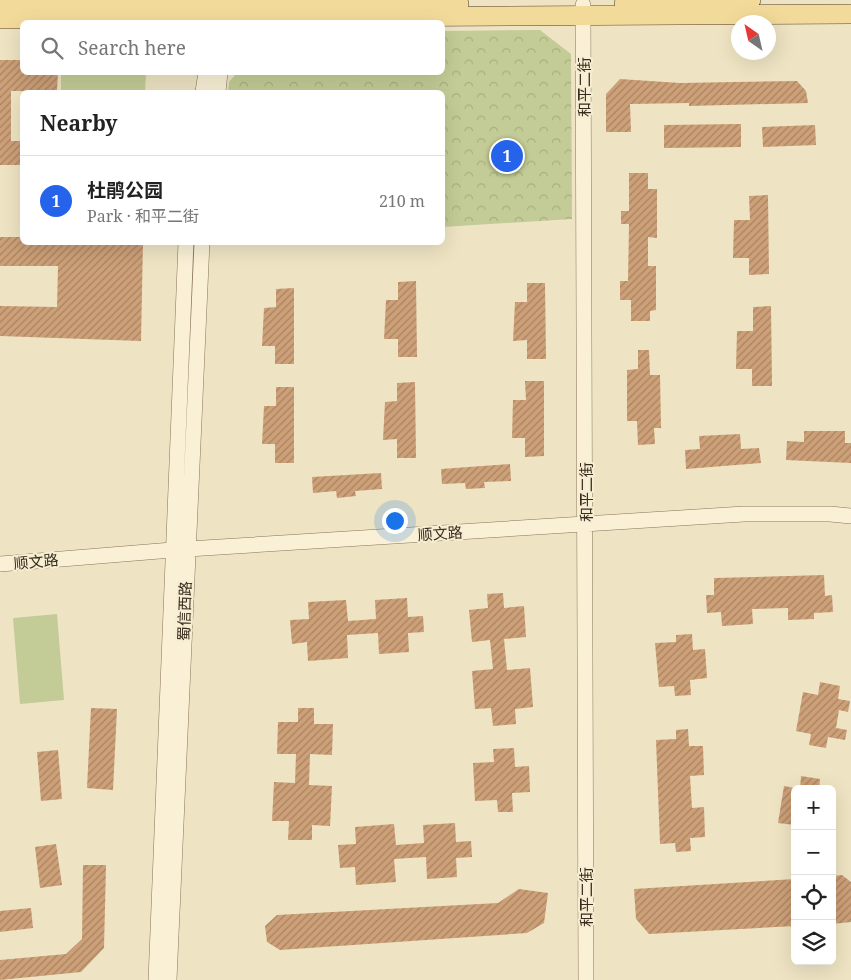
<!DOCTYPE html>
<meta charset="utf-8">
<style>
:root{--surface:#fff;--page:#f2f2f2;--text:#222;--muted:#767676;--line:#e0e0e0;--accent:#2563eb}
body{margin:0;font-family:"Noto Serif","Noto Sans SC",serif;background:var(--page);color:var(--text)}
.controls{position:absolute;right:15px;bottom:15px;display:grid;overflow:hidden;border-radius:8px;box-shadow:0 5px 20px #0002}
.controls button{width:45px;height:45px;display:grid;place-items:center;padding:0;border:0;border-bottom:1px solid var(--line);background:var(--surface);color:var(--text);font:25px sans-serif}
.compass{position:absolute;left:731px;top:15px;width:45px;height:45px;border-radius:50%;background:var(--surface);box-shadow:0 5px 20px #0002;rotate:326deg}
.you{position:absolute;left:394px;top:520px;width:18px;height:18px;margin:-12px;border:4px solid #fff;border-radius:50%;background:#1a73e8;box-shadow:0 0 0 8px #1a73e833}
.badge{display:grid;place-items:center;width:32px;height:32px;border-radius:50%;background:var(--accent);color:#fff;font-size:16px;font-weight:700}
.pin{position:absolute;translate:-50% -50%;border:2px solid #fff;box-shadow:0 1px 5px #0006}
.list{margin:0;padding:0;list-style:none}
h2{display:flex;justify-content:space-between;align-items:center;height:65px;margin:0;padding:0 20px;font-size:21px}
h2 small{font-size:16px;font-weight:400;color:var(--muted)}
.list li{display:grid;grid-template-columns:32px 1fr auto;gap:15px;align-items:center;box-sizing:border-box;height:90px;padding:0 20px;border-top:1px solid var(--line)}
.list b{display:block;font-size:19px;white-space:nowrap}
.list p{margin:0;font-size:16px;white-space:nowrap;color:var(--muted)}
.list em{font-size:16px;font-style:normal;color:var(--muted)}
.icon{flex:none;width:28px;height:28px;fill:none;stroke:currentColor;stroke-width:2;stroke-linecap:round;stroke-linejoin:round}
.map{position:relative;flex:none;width:851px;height:980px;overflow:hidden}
.search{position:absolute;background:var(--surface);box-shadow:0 5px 20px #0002;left:20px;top:20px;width:425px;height:55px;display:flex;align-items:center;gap:12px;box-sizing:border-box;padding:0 18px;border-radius:8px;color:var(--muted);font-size:19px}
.panel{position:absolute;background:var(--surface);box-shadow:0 5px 20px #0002;left:20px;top:90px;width:425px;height:155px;border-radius:8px}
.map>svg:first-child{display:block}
</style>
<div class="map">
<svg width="851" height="980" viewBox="0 0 851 980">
<defs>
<pattern id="park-crowns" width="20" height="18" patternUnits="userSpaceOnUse" patternTransform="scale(1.25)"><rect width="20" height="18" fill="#c3cc96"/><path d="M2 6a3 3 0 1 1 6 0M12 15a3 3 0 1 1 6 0" fill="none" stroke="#a8af81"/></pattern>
<pattern id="building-hatch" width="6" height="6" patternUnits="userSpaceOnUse" patternTransform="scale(1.25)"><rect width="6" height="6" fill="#cda078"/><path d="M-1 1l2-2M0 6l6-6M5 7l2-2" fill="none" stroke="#a78362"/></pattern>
</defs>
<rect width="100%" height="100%" fill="#eee4c3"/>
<!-- grass -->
<path fill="#c3cc96" d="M 61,73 L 146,73 L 145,92 L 61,92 Z
M 57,614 L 64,700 L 20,704 L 13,618 Z"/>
<!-- park -->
<path fill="url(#park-crowns)" d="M 540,30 L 571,54 L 572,219 L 443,227 L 442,92 L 228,92 L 229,82 L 237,73 L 442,72 L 443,31 Z"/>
<!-- building -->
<path fill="url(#building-hatch)" d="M 0,60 L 22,60 L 22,72 L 58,72 L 57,91 L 11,91 L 11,141 L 22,141 L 22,165 L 0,165 Z
M 620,79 L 680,83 L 797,81 L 806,91 L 808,103 L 689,106 L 689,103 L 630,104 L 631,132 L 606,132 L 606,94 Z
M 741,124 L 741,147 L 664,148 L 664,125 Z
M 815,125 L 816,145 L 763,147 L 762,127 Z
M 629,173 L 648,173 L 648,189 L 657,189 L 657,238 L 648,237 L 648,266 L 656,266 L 656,310 L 650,311 L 650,321 L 631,321 L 631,300 L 620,300 L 620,281 L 628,281 L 629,224 L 621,224 L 621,211 L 629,211 Z
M 768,195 L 769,274 L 749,275 L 749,258 L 733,258 L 734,220 L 750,220 L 749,196 Z
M 0,237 L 22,237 L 22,242 L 143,242 L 141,341 L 0,336 L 0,306 L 57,307 L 58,266 L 0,266 Z
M 416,281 L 417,357 L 398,357 L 398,339 L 384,339 L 386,300 L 398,300 L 398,282 Z
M 527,283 L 545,283 L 546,359 L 527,359 L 527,340 L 513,341 L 515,302 L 527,302 Z
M 294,288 L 294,364 L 275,364 L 275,346 L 262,346 L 264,308 L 276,307 L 276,289 Z
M 771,306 L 772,386 L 752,386 L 752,369 L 736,369 L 737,331 L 753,331 L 753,307 Z
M 638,350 L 649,350 L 650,375 L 660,375 L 661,428 L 654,428 L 655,444 L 638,445 L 637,421 L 627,421 L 627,370 L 638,369 Z
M 525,381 L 544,381 L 544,456 L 525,457 L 525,438 L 512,438 L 513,400 L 526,400 Z
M 415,382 L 416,458 L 397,458 L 397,439 L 383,440 L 385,402 L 397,401 L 397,383 Z
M 276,387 L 294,387 L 294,463 L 275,463 L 275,444 L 262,444 L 264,406 L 276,406 Z
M 804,431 L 845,431 L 845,443 L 851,443 L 851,463 L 786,460 L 787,441 L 804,442 Z
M 740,434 L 741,449 L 759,448 L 761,463 L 686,469 L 685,450 L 700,449 L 699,436 Z
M 510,464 L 511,481 L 484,482 L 485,488 L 466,489 L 465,483 L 442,484 L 441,469 Z
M 381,473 L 382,489 L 355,491 L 356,496 L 337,498 L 336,491 L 313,493 L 312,477 Z
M 824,575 L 825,596 L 832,595 L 833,612 L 814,613 L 814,619 L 788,620 L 788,608 L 752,609 L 753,624 L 722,626 L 721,612 L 707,613 L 706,595 L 714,595 L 714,578 Z
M 503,593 L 504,608 L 524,606 L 526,637 L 504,639 L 507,670 L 530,668 L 533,707 L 515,709 L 516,724 L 493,726 L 491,708 L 475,709 L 472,671 L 493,669 L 490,640 L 472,642 L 469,610 L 488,608 L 487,594 Z
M 407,598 L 408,617 L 423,616 L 424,632 L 408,633 L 409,652 L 379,654 L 378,633 L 347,635 L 348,658 L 308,661 L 307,642 L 292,644 L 290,620 L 309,619 L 308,602 L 346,600 L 348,621 L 376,619 L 375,600 Z
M 692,634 L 693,650 L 705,649 L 707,678 L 690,680 L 691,695 L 675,696 L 674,686 L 659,687 L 655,643 L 676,642 L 676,635 Z
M 820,682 L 840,686 L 838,699 L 850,701 L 848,712 L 839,710 L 836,728 L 847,730 L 845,740 L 828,737 L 826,748 L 809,745 L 811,734 L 796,731 L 803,692 L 818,695 Z
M 91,708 L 117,709 L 113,790 L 87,788 Z
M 298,708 L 314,708 L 314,724 L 333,724 L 332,755 L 310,754 L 309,785 L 332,786 L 330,826 L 312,825 L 312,840 L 288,840 L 289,821 L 272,821 L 274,782 L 295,783 L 296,754 L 277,754 L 278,722 L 298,722 Z
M 688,729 L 689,746 L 703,746 L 704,775 L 690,776 L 692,808 L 704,807 L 705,837 L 690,838 L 691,851 L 676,852 L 675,843 L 660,844 L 656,740 L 676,739 L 676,730 Z
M 514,748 L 515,767 L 529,766 L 530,792 L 512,793 L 513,812 L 498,812 L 497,800 L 475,801 L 473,763 L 494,762 L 493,749 Z
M 58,750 L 62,799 L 41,801 L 37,752 Z
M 801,776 L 820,779 L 819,789 L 800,789 Z
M 784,786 L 795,788 L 795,825 L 778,823 Z
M 455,823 L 456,842 L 471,841 L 472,857 L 456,858 L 457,877 L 427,879 L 426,857 L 394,859 L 396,882 L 356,885 L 355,867 L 340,868 L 338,845 L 356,844 L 355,827 L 394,824 L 396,845 L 424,843 L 423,825 Z
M 56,844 L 62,885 L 40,888 L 35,847 Z
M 83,865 L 106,865 L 104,948 L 81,972 L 0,980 L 0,960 L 66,954 L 82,939 Z
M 842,875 L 851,882 L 851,922 L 832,924 L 832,876 Z
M 795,879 L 795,926 L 649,934 L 636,919 L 634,889 Z
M 519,889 L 548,893 L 544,923 L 527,933 L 280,950 L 267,942 L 265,926 L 277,915 L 498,903 Z
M 31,908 L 33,928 L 0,932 L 0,911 Z"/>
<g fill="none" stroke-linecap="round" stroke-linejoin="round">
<defs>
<path id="minor" d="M 583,5 L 586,980
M 203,92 L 206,72
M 218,92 L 220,72
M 0,564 L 172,550 L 744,514 L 830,514 L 851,516
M 156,980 L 186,242
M 169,980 L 202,242"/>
<path id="major" d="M 624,4 L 751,0
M 0,5 L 215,3 L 459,4
M 0,19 L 851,14"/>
</defs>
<!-- minor casing -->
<use href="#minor" stroke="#887559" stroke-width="16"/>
<!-- major casing -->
<use href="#major" stroke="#56432e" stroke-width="20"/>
<!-- minor -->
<use href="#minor" stroke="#f9f0d6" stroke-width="15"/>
<!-- major -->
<use href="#major" stroke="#f2db9a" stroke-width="19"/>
</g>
<g text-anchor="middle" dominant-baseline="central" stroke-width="4" stroke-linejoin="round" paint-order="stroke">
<!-- street labels -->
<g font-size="15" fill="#382c1e" stroke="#f6edd2">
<text transform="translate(584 87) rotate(-90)">和平二街</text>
<text transform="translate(586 492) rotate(-90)">和平二街</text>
<text transform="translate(440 533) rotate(-4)">顺文路</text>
<text transform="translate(36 561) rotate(-5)">顺文路</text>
<text transform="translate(184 611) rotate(-88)">蜀信西路</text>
<text transform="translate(586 897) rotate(-90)">和平二街</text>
</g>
</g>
</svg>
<div class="controls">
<button>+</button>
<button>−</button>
<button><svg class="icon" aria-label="locate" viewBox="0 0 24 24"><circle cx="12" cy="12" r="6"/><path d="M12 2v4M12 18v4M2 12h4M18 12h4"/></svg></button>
<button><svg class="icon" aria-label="layers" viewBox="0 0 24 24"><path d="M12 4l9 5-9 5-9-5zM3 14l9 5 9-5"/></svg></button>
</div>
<svg class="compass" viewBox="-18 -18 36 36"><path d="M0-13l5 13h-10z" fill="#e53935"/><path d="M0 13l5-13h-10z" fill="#767676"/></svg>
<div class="you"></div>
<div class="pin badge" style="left:507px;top:156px">1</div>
<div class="search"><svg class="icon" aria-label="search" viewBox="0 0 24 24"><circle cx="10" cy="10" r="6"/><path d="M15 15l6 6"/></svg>Search here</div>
<section class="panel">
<h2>Nearby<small></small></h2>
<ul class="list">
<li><span class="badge">1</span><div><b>杜鹃公园</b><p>Park · 和平二街</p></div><em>210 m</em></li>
</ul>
</section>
</div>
